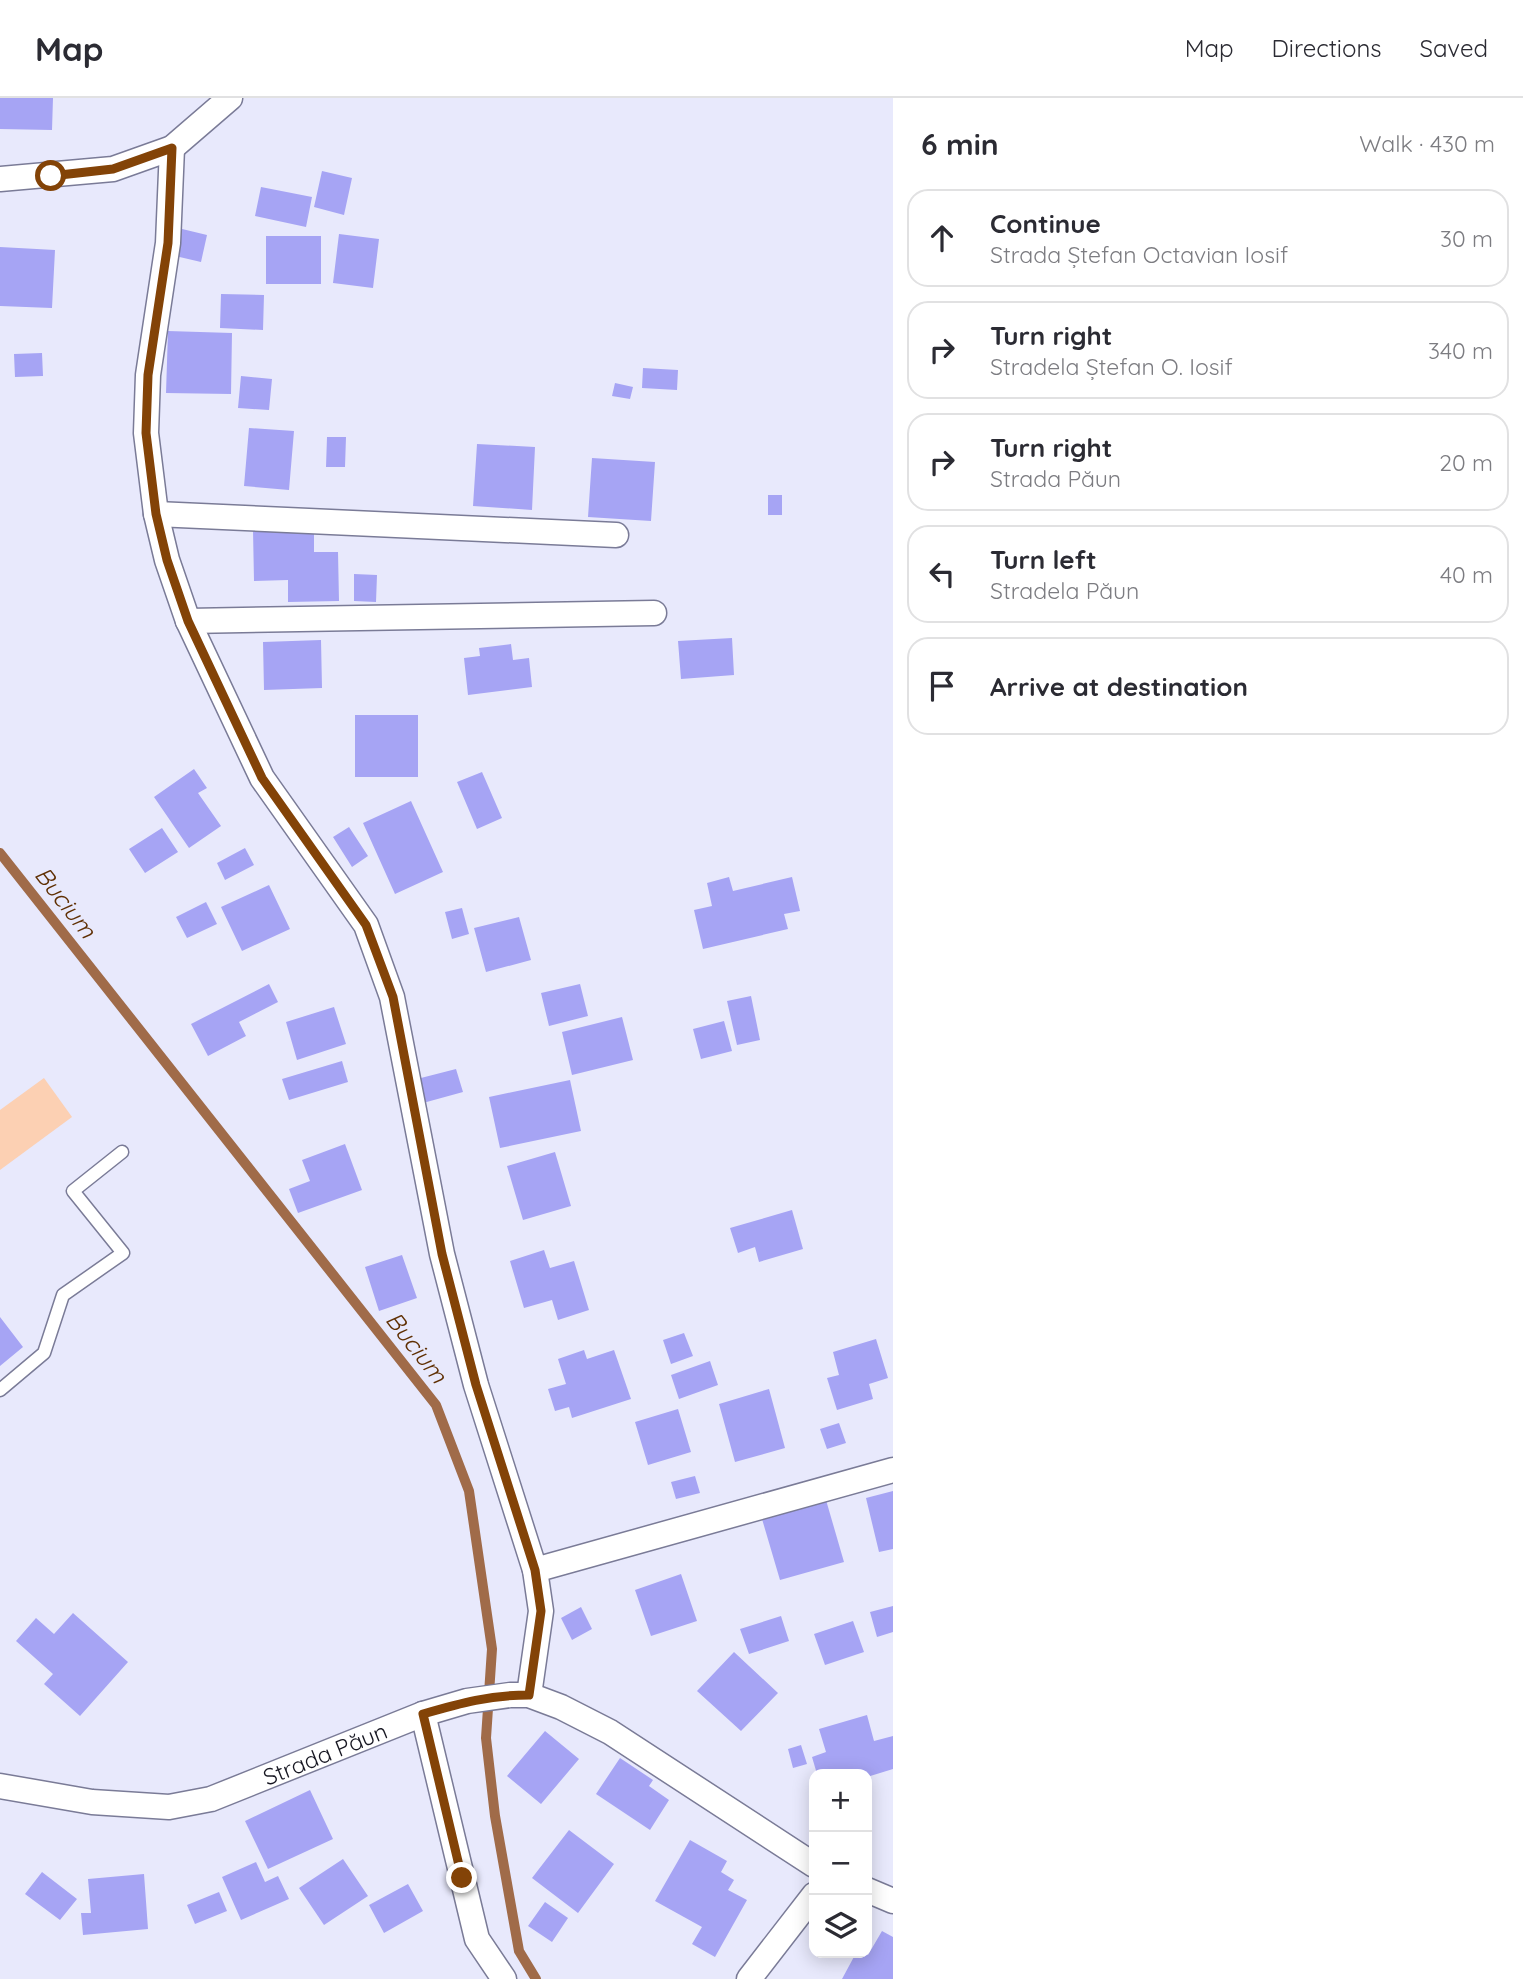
<!DOCTYPE html>
<meta charset="utf-8">
<style>
:root{--surface:#fff;--page:#f7f7f7;--text:#2b2b33;--muted:#7c7c81;--line:#e1e1e2}
body{margin:0;font-family:Quicksand,sans-serif;background:var(--page);color:var(--text)}
.controls{position:absolute;right:21px;bottom:21px;display:grid;overflow:hidden;border-radius:14px;box-shadow:0 4px 18px #0003}
.controls button{width:63px;height:63px;display:grid;place-items:center;padding:0;border:0;border-bottom:2px solid var(--line);background:var(--surface);color:var(--text);font:35px sans-serif}
.stop{position:absolute;width:21px;height:21px;margin:-16px;border:5px solid #834307;border-radius:50%;background:#fff}
.stop.end{background:#834307;border-color:#fff;box-shadow:0 2px 7px #0008}
.list{margin:0;padding:0;list-style:none}
h2{display:flex;justify-content:space-between;align-items:center;height:91px;margin:0;padding:0 28px;font-size:30px}
h2 small{font-size:23px;font-weight:400;color:var(--muted)}
.list li{display:grid;grid-template-columns:46px 1fr auto;gap:21px;align-items:center;box-sizing:border-box;height:98px;margin:0 14px 14px;padding:0 14px;border:2px solid var(--line);border-radius:21px}
.list b{display:block;font-size:26px;white-space:nowrap}
.list p{margin:0;font-size:23px;white-space:nowrap;color:var(--muted)}
.list em{font-size:23px;font-style:normal;color:var(--muted)}
.icon{flex:none;width:38px;height:38px;fill:none;stroke:currentColor;stroke-width:2;stroke-linecap:round;stroke-linejoin:round}
.map{position:relative;flex:none;width:893px;height:1881px;overflow:hidden}
header{display:flex;align-items:center;gap:42px;box-sizing:border-box;height:98px;padding:0 35px;background:var(--surface);border-bottom:2px solid var(--line)}
header strong{font-size:33px}
nav{display:flex;gap:38px;margin-inline-start:auto;font-size:24px}
main{display:flex}
aside{flex:1;background:var(--surface)}
.map>svg:first-child{display:block}
</style>
<header>
<strong>Map</strong>
<nav><a>Map</a><a>Directions</a><a>Saved</a></nav>
</header>
<main>
<div class="map">
<svg width="893" height="1881" viewBox="0 0 893 1881">
<rect width="100%" height="100%" fill="#e8e9fc"/>
<!-- green -->
<path fill="#fcd0b3" d="M 44,980 L 72,1019 L 0,1072 L 0,1012 Z"/>
<g fill="none" stroke-linecap="round" stroke-linejoin="round">
<!-- stream -->
<path stroke="#a06b49" stroke-width="10" d="M 0,755 L 436,1307 L 469,1393 L 492,1551 L 486,1640 L 495,1718 L 519,1853 L 536,1881"/>
</g>
<!-- building -->
<path fill="#a6a4f4" d="M 0,0 L 53,0 L 52,32 L 0,31 Z
M 322,73 L 352,80 L 344,117 L 314,109 Z
M 261,89 L 312,99 L 306,129 L 255,118 Z
M 178,130 L 207,137 L 201,164 L 171,157 Z
M 339,136 L 379,141 L 373,190 L 333,185 Z
M 266,138 L 321,138 L 321,186 L 266,186 Z
M 0,149 L 55,152 L 52,210 L 0,208 Z
M 221,196 L 264,197 L 263,232 L 220,230 Z
M 168,233 L 232,235 L 231,296 L 166,295 Z
M 42,255 L 43,278 L 15,279 L 14,256 Z
M 643,270 L 678,272 L 677,292 L 642,290 Z
M 241,278 L 272,281 L 269,312 L 238,310 Z
M 615,285 L 633,289 L 630,301 L 612,298 Z
M 249,330 L 294,333 L 289,392 L 244,388 Z
M 327,339 L 346,339 L 345,369 L 326,369 Z
M 477,346 L 535,349 L 532,412 L 473,408 Z
M 592,360 L 655,364 L 651,423 L 588,419 Z
M 768,397 L 782,397 L 782,417 L 768,417 Z
M 253,432 L 314,432 L 314,454 L 338,454 L 339,503 L 288,504 L 288,482 L 254,483 Z
M 354,476 L 377,477 L 376,504 L 354,503 Z
M 732,540 L 734,577 L 681,581 L 678,543 Z
M 321,542 L 322,590 L 264,592 L 263,544 Z
M 511,546 L 513,562 L 529,560 L 532,589 L 468,597 L 464,560 L 480,558 L 479,550 Z
M 355,617 L 418,617 L 418,679 L 355,679 Z
M 194,671 L 207,690 L 198,695 L 221,728 L 189,750 L 154,699 Z
M 482,674 L 502,720 L 477,731 L 457,684 Z
M 411,703 L 443,774 L 395,796 L 363,725 Z
M 349,729 L 368,758 L 352,769 L 333,739 Z
M 162,730 L 178,754 L 145,775 L 129,751 Z
M 245,750 L 254,767 L 225,782 L 217,765 Z
M 729,779 L 733,793 L 792,779 L 800,813 L 784,816 L 788,831 L 703,851 L 694,812 L 712,808 L 707,785 Z
M 269,787 L 290,831 L 242,853 L 221,809 Z
M 206,804 L 217,826 L 187,840 L 176,819 Z
M 462,810 L 469,836 L 452,841 L 445,814 Z
M 519,819 L 531,862 L 486,874 L 474,830 Z
M 269,886 L 278,904 L 239,924 L 246,938 L 208,958 L 191,926 Z
M 580,886 L 588,918 L 549,928 L 541,895 Z
M 751,898 L 760,942 L 737,947 L 727,903 Z
M 334,909 L 346,946 L 297,962 L 286,924 Z
M 622,919 L 633,962 L 572,977 L 562,934 Z
M 724,923 L 732,953 L 701,961 L 693,931 Z
M 342,963 L 348,984 L 289,1002 L 282,981 Z
M 456,971 L 463,994 L 423,1005 L 417,981 Z
M 570,982 L 581,1033 L 500,1050 L 489,999 Z
M 345,1046 L 362,1092 L 298,1115 L 289,1091 L 310,1083 L 302,1062 Z
M 555,1054 L 571,1108 L 523,1122 L 507,1068 Z
M 792,1112 L 803,1151 L 759,1164 L 755,1149 L 738,1155 L 730,1130 Z
M 544,1152 L 550,1170 L 574,1163 L 589,1212 L 558,1222 L 552,1202 L 524,1210 L 510,1163 Z
M 402,1157 L 417,1200 L 379,1213 L 365,1169 Z
M 0,1219 L 23,1249 L 0,1268 Z
M 684,1235 L 693,1258 L 671,1266 L 663,1242 Z
M 876,1241 L 888,1280 L 869,1286 L 873,1301 L 837,1312 L 827,1280 L 839,1277 L 833,1254 Z
M 584,1252 L 587,1261 L 614,1252 L 631,1301 L 572,1320 L 569,1309 L 555,1313 L 548,1291 L 566,1286 L 558,1261 Z
M 710,1263 L 718,1287 L 679,1301 L 671,1277 Z
M 769,1291 L 785,1350 L 735,1364 L 719,1306 Z
M 678,1311 L 691,1354 L 648,1367 L 635,1324 Z
M 839,1325 L 846,1345 L 827,1351 L 820,1331 Z
M 695,1378 L 700,1395 L 676,1401 L 671,1384 Z
M 893,1393 L 893,1451 L 879,1454 L 866,1400 Z
M 826,1402 L 844,1464 L 780,1482 L 762,1421 Z
M 681,1476 L 697,1523 L 651,1538 L 635,1492 Z
M 893,1508 L 893,1534 L 877,1539 L 870,1514 Z
M 581,1509 L 592,1531 L 572,1542 L 561,1520 Z
M 73,1515 L 128,1564 L 80,1618 L 44,1586 L 53,1576 L 16,1543 L 36,1520 L 54,1536 Z
M 781,1518 L 789,1543 L 749,1556 L 740,1531 Z
M 853,1523 L 864,1554 L 825,1567 L 814,1536 Z
M 734,1554 L 778,1595 L 741,1633 L 697,1593 Z
M 867,1617 L 874,1643 L 893,1638 L 893,1671 L 867,1679 L 867,1676 L 817,1676 L 812,1659 L 826,1654 L 819,1631 Z
M 545,1633 L 579,1661 L 541,1706 L 507,1678 Z
M 801,1647 L 807,1666 L 793,1670 L 788,1651 Z
M 620,1660 L 653,1682 L 649,1688 L 669,1702 L 650,1732 L 596,1696 Z
M 310,1692 L 333,1741 L 268,1771 L 245,1723 Z
M 569,1732 L 614,1766 L 578,1815 L 532,1780 Z
M 690,1742 L 727,1763 L 721,1774 L 734,1782 L 728,1792 L 747,1802 L 715,1859 L 692,1846 L 702,1829 L 655,1803 Z
M 343,1761 L 368,1798 L 324,1827 L 299,1790 Z
M 256,1764 L 265,1784 L 278,1778 L 289,1801 L 241,1822 L 222,1779 Z
M 42,1774 L 77,1801 L 60,1822 L 25,1796 Z
M 144,1776 L 148,1831 L 83,1837 L 81,1815 L 91,1815 L 88,1781 Z
M 408,1786 L 423,1813 L 384,1835 L 369,1807 Z
M 219,1794 L 227,1813 L 195,1826 L 187,1807 Z
M 545,1804 L 568,1820 L 552,1844 L 528,1828 Z
M 882,1833 L 893,1839 L 893,1881 L 842,1881 L 856,1855 L 864,1855 L 868,1857 Z"/>
<g fill="none" stroke-linecap="round" stroke-linejoin="round">
<defs>
<path id="lane" d="M 0,1292 L 44,1255 L 63,1197 L 123,1155 L 73,1093 L 122,1054"/>
<g id="street">
<path d="M 172,50 L 168,145 L 148,277 L 146,335 L 156,416 L 167,462 L 188,523 L 262,680 L 366,827 L 392,899 L 442,1156 L 476,1287 L 535,1472 L 541,1513 L 529,1597"/>
<path d="M 0,81 L 113,71 L 172,50 L 230,0"/>
<path d="M 156,416 L 616,437"/>
<path d="M 188,523 L 654,515"/>
<path d="M 535,1472 L 893,1372"/>
<path d="M 423,1616 L 477,1841 L 504,1881"/>
<path id="s1" d="M 0,1688 L 92,1704 L 169,1709 L 211,1701 L 423,1616 L 467,1603 L 510,1597 L 529,1597 L 561,1609 L 610,1634 L 814,1767"/>
<path d="M 867,1792 L 893,1803"/>
<path d="M 749,1881 L 814,1797"/>
</g>
</defs>
<!-- lane casing -->
<use href="#lane" stroke="#7a7b97" stroke-width="15"/>
<!-- street casing -->
<use href="#street" stroke="#7a7b97" stroke-width="27"/>
<!-- lane -->
<use href="#lane" stroke="#fff" stroke-width="12"/>
<!-- street -->
<use href="#street" stroke="#fff" stroke-width="24"/>
</g>
<g fill="none" stroke-linecap="round" stroke-linejoin="round">
<!-- route -->
<path stroke="#834307" stroke-width="9" d="M 51,78 L 113,71 L 172,50 L 168,145 L 148,277 L 146,335 L 156,416 L 167,462 L 188,523 L 262,680 L 366,827 L 393,899 L 442,1156 L 476,1287 L 535,1472 L 541,1513 L 529,1597 C 490,1597 461,1605 423,1616 L 462,1780"/>
</g>
<g text-anchor="middle" dominant-baseline="central" stroke-width="7" stroke-linejoin="round" paint-order="stroke">
<!-- street labels -->
<g font-size="23" fill="#161621" stroke="#e8e9fc">
<text stroke="none"><textPath href="#s1" startOffset="336">Strada Păun</textPath></text>
</g>
<!-- water labels -->
<g font-size="24" font-style="italic" fill="#5f2f03" stroke="#e8e9fc">
<text transform="translate(66 804) rotate(52)">Bucium</text>
<text transform="translate(417 1249) rotate(52)">Bucium</text>
</g>
</g>
</svg>
<div class="controls">
<button>+</button>
<button>−</button>
<button><svg class="icon" aria-label="layers" viewBox="0 0 24 24"><path d="M12 4l9 5-9 5-9-5zM3 14l9 5 9-5"/></svg></button>
</div>
<div class="stop" style="left:51px;top:78px"></div>
<div class="stop end" style="left:462px;top:1780px"></div>
</div>
<aside>
<h2>6 min<small>Walk · 430 m</small></h2>
<ul class="list">
<li><svg class="icon" aria-label="ahead" viewBox="0 0 24 24"><path d="M12 20V5M6 11l6-6 6 6"/></svg><div><b>Continue</b><p>Strada Ștefan Octavian Iosif</p></div><em>30 m</em></li>
<li><svg class="icon" aria-label="right" viewBox="0 0 24 24"><path d="M7 20v-9h11M14 6l5 5-5 5"/></svg><div><b>Turn right</b><p>Stradela Ștefan O. Iosif</p></div><em>340 m</em></li>
<li><svg class="icon" aria-label="right" viewBox="0 0 24 24"><path d="M7 20v-9h11M14 6l5 5-5 5"/></svg><div><b>Turn right</b><p>Strada Păun</p></div><em>20 m</em></li>
<li><svg class="icon" aria-label="left" viewBox="0 0 24 24"><path d="M17 20v-9H6M10 6l-5 5 5 5"/></svg><div><b>Turn left</b><p>Stradela Păun</p></div><em>40 m</em></li>
<li><svg class="icon" aria-label="arrive" viewBox="0 0 24 24"><path d="M6 21V4h12l-3 4 3 4H6"/></svg><div><b>Arrive at destination</b></div></li>
</ul>
</aside>
</main>
